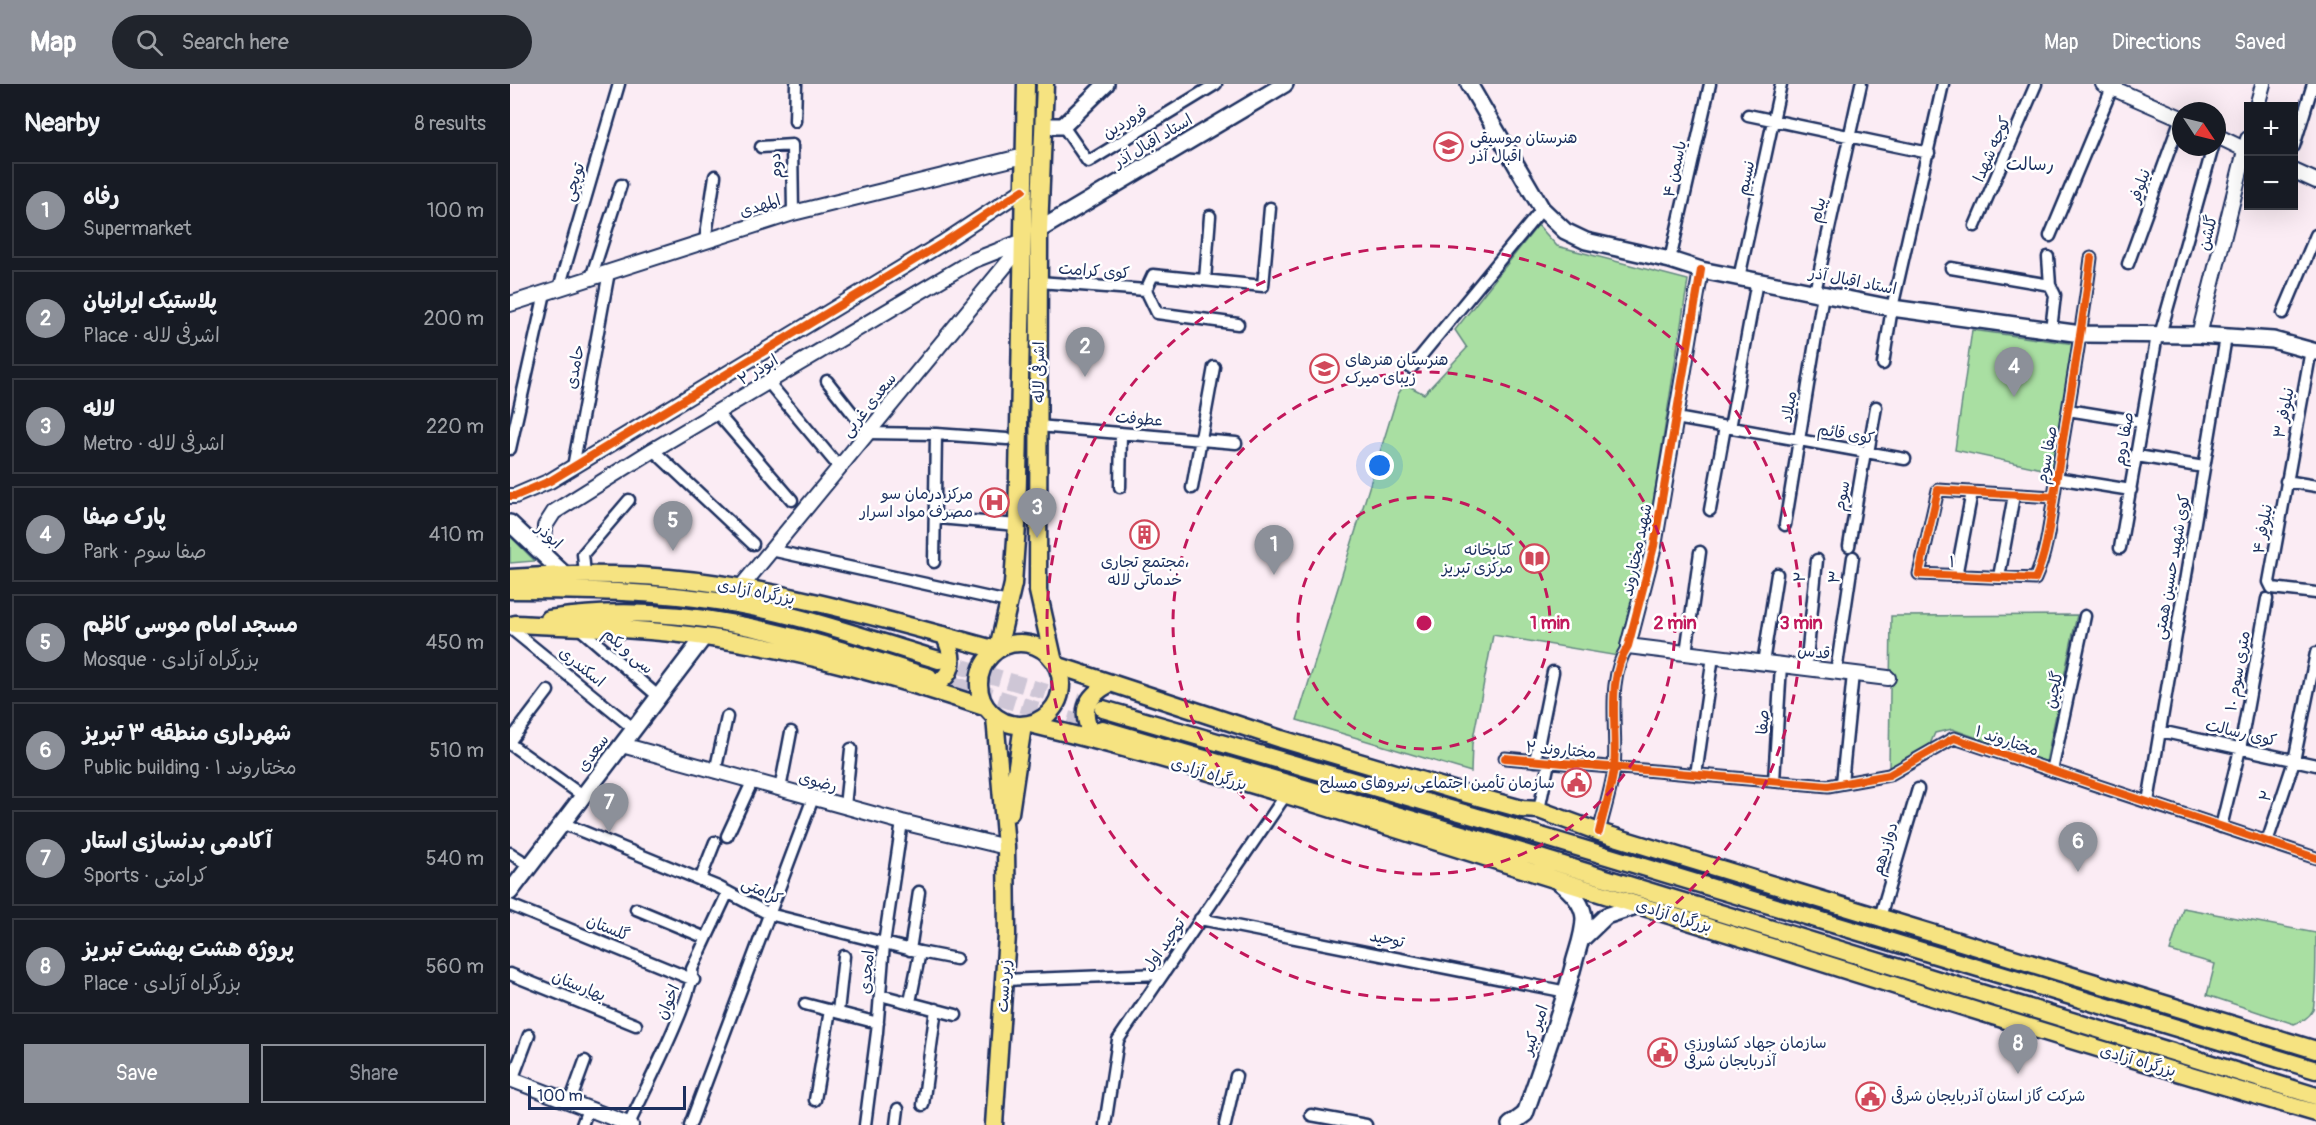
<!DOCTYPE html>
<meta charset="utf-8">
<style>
:root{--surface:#171b24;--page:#20242c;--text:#f1f3f6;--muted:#9ea1a6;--line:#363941;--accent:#8c9099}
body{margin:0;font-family:Pangolin,"Playpen Sans Arabic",sans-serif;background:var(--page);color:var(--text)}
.controls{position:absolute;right:18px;top:18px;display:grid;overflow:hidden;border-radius:0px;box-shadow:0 6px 24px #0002}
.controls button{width:54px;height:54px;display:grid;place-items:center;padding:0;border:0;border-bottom:2px solid var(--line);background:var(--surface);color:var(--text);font:30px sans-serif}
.compass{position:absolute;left:1662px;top:18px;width:54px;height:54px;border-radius:50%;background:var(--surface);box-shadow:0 6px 24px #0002;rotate:125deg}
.scale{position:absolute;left:18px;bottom:15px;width:158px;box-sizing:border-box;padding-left:6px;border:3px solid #1b2f5e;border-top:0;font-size:16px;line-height:21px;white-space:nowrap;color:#1b2f5e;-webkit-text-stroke:4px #fff;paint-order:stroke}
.you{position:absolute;left:870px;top:382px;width:21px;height:21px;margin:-15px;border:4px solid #fff;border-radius:50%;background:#1a73e8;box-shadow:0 0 0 9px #1a73e833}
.badge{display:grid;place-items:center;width:39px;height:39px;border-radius:50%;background:var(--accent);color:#fff;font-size:20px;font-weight:700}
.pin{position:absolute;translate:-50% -50px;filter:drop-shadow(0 2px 3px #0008)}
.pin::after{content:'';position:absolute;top:32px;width:21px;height:18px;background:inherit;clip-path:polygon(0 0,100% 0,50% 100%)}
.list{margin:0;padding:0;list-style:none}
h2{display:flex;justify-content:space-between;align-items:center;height:78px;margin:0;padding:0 24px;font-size:26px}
h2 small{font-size:20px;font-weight:400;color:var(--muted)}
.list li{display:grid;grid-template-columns:39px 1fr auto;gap:18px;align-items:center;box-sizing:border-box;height:96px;margin:0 12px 12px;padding:0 12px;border:2px solid var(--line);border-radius:0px}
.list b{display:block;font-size:22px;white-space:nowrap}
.list p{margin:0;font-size:20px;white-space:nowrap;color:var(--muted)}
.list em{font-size:20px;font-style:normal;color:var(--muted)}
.actions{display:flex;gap:12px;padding:18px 24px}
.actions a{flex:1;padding:14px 0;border:2px solid var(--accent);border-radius:0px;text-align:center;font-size:21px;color:var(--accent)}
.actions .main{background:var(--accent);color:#fff}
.icon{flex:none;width:33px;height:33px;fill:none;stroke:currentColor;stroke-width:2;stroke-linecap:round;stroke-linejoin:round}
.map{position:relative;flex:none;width:1806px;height:1041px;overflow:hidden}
header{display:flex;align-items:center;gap:36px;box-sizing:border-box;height:84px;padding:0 30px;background:var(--accent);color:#fff}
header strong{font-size:28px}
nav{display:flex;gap:33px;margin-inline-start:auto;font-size:21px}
.search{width:420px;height:54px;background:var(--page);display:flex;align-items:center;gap:15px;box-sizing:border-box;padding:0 21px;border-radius:33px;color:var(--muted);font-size:22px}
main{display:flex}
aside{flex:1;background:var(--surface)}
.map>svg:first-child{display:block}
</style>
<header>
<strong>Map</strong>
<div class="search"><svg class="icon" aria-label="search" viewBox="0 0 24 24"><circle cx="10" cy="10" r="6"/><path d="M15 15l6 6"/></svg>Search here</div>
<nav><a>Map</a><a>Directions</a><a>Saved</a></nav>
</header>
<main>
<aside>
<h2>Nearby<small>8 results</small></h2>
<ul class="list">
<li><span class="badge">1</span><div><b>رفاه</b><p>Supermarket</p></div><em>100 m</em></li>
<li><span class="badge">2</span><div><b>پلاستیک ایرانیان</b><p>Place · اشرفی لاله</p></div><em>200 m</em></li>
<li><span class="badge">3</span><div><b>لاله</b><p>Metro · اشرفی لاله</p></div><em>220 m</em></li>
<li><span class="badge">4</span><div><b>پارک صفا</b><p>Park · صفا سوم</p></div><em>410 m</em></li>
<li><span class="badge">5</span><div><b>مسجد امام موسی کاظم</b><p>Mosque · بزرگراه آزادی</p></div><em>450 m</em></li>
<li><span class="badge">6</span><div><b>شهرداری منطقه ۳ تبریز</b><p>Public building · مختاروند ۱</p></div><em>510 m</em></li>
<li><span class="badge">7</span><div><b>آکادمی بدنسازی استار</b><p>Sports · کرامتی</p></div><em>540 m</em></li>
<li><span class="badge">8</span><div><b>پروژه هشت بهشت تبریز</b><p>Place · بزرگراه آزادی</p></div><em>560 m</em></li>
</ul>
<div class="actions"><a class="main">Save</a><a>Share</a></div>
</aside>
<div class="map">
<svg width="1806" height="1041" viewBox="0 0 1806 1041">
<rect width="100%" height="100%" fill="#fbecf4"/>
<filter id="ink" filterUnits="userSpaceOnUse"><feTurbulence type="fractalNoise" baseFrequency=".0167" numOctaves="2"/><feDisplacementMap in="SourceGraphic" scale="12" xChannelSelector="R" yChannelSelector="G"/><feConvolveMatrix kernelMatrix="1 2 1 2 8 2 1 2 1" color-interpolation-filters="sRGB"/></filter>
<g filter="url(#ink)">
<!-- green -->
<path fill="#a9dfa2" stroke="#628780" stroke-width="1.5" d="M 1028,141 L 1047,162 L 1178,196 L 1137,457 L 1108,572 L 983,551 L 962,660 L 961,688 L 787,636 L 888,310 L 895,300 L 914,310 L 957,264 L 945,246 Z
M 1462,246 L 1565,260 L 1541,387 L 1445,366 Z
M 0,452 L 25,477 L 0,479 Z
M 1567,531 L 1536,678 L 1442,645 L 1425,649 L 1412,678 L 1379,684 L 1381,532 Z
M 1673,824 L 1806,849 C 1806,867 1806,911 1803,926 C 1799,934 1792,937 1784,940 L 1697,911 L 1705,880 L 1660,867 Z"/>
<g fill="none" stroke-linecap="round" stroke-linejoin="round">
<!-- trunk-tunnel -->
<path stroke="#cec6d6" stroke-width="16" stroke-dasharray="16 8" stroke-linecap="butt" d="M 429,576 L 590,624
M 420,593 L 588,644"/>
<defs>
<path id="minor" d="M 1238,31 L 1419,69
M 285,37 L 286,0
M 553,42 L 578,78 L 706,0
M 1784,62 L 1803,0
M 251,63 L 282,61 L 283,129
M 1465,142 L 1526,0
M 1540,152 L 1602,4
M 195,157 L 205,92
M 1538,173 L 1540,201 L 1545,211 L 1541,246
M 1160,176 L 1200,0
M 1618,180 L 1671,34
M 1441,184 L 1540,201
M 81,194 L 111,101
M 1229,194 L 1271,0
M 695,196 L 700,132
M 529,198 L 636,206
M 49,204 L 109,0
M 636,206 L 643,191 L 753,202 L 760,124
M 636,206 L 647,229 L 728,240
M 1305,208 L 1351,0
M 1773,229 L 1806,151
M 1650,251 L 1703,63
M 1801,266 L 1759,498 L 1762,504 L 1806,509
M 1373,280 L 1382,224 L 1433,0
M 901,284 L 1032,125
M 317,297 L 358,349 L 426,350 L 497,355
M 259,299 L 329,383
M 1558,326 L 1632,338
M 208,330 L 282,416
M 1166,334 L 1395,375
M 528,342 L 726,359
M 1220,344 L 1247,197
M 0,365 L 35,209
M 143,366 L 243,460
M 1358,369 L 1366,323
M 1627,372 L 1694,383
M 63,383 L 99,188
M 1546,394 L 1621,406
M 1776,397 L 1806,402
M 610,403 L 611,349
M 682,404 L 704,283
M 1543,413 L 1428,406 L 1409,490 L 1525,495 C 1539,464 1541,426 1547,392 C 1559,319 1572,247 1581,174
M 1200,426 L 1215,343
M 429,434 L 507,441
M 1275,441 L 1313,210
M 1339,462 L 1355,368
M 1610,464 L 1647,251
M 261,466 L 498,518
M 424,478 L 426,350
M 75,490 L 73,470 L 119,416
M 1446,492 L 1462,408
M 1489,493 L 1504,411
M 68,543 L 149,613
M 0,544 L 124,645
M 1176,569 L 1190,468
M 1253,579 L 1267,490
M 1296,584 L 1307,476
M 1326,588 L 1343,473
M 1650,647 L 1806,681
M 0,657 L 38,607
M 0,660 L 73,712
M 995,674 L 1318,702 L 1379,691 L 1444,654 L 1806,774
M 1025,677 L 1043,588
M 1542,687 L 1575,532
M 205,688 L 217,633
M 1186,691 L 1203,572
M 1264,697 L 1271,581
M 1332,699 L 1343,590
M 270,705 L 281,648
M 1638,718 L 1716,253
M 335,722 L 341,665
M 1029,726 L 1039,678
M 52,739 L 208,803 L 259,830 L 410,868 L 446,875
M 1711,743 L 1730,665 L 1757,515
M 1089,748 C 1094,727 1101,706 1104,685 C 1108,645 1095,597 1118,562
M 217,752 L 242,698
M 1757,758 L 1784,677 L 1806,569
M 0,769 L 20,782
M 190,796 L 205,758
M 0,821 L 184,896
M 126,825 L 196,854
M 1370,833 L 1408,705
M 690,835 L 1057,908
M 400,866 L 409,808
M 0,890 L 126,941
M 494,896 L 652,890
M 370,911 L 446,931
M 400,918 L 410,868
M 295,920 L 368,939
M 328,928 L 334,872
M 2,996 L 19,951
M 305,1016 L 320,926
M 60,1018 L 75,977
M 413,1021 L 426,925
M 801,1031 L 856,1041
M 119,1040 C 132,1012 186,908 182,885 L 218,808
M 72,1041 L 78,1025
M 180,1041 L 303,714
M 355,1041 L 367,948 L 374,860 L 392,738
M 386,1041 L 388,1025
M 595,1041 L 608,956 L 775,712
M 715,1041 L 726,992"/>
<path id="tertiary" d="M 1593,0 L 1671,34
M 1747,22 L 1753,0
M 1707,52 L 1738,67
M 1784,87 L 1806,97
M 1191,186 L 1144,462 L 1118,562 L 1378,594
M 0,220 L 283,129 L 514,72
M 1689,251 L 1738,55
M 0,412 L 5,412 L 40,397 L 431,160 L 513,106
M 34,471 L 35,442 L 44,428 L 143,366 L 462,177 L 513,157
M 231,503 L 513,160
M 112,661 L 392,738 L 496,763
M 0,995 L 121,1041"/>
<path id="secondary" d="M 959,0 L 1032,125 L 1055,147 L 1076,157 L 1160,176 L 1191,186 L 1382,224 L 1571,250 L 1689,251 L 1763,256 L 1806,268
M 534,42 L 553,42 L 596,0
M 529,146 L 775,0
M 0,439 L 54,490
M 0,808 L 194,553
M 1072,855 L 1096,832 L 1129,821
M 1000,1041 L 1015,1030 C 1032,980 1051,930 1064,879 C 1068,864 1074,850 1074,834 C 1073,818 1060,806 1048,797"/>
<path id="primary" d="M 535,0 L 529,146 L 528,507 L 543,574
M 488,565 L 503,500 L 507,441 L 516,0
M 500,729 L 513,641
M 484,1041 L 497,851 L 496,763 L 485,633"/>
<path id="trunk" d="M 0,494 C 53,490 106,489 159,494 C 270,504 380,537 487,566
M 0,506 C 72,506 143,507 214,518 C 287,529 358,555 429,576
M 39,535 C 176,514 292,554 419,593
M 5,540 C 68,543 132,544 195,553 C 290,566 386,594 477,624
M469 600a41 41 0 1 1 82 0a41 41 0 1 1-82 0Z
M 546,581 L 771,655 L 950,708 L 1012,725 L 1029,726 L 1089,748 L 1806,966
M 417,605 C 444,593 447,577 434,551
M 593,625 L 981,737 L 1806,986
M 520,640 C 690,681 858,736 1025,789 C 1285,870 1544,953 1806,1029
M 592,645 L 972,756 L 1806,1012
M 584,655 C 569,629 574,613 601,599"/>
</defs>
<!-- minor casing -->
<use href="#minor" stroke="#1b2f5e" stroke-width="15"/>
<!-- tertiary casing -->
<use href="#tertiary" stroke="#1b2f5e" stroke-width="18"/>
<!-- secondary casing -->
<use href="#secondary" stroke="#1b2f5e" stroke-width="20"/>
<!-- primary casing -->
<use href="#primary" stroke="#1b2f5e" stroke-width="21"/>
<!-- trunk casing -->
<use href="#trunk" stroke="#1b2f5e" stroke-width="21"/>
<!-- minor -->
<use href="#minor" stroke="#fff" stroke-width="10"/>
<!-- tertiary -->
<use href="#tertiary" stroke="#fff" stroke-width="14"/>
<!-- secondary -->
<use href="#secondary" stroke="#fff" stroke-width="15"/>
<!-- primary -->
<use href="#primary" stroke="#f6e381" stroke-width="16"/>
<!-- trunk -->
<use href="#trunk" stroke="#f6e381" stroke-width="16"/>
<defs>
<path id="cycleway" d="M 0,412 L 5,412 L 40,397 L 431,160 L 513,106
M 1543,413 L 1428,406 L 1409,490 L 1525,495 C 1539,464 1541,426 1547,392 C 1559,319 1572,247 1581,174
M 995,674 L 1318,702 L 1379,691 L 1444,654 L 1806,774
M 1089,748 C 1094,727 1101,706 1104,685 C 1108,645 1095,597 1118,562 L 1144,462 L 1191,186"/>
</defs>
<!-- cycleway casing -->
<use href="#cycleway" stroke="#fff" stroke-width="11"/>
<!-- cycleway -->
<use href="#cycleway" stroke="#e8590c" stroke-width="8"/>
</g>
</g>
<!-- distance rings -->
<g fill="none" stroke="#c2185b" stroke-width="3" stroke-dasharray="10 8">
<circle cx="914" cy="539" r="126"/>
<circle cx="914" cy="539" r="251"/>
<circle cx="914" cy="539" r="377"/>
</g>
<!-- icons -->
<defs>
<symbol id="university-ring" viewBox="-11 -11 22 22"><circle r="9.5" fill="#fff" stroke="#d1495b" stroke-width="1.5"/><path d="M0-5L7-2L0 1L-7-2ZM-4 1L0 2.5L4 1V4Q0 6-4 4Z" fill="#d1495b"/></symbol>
<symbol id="school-ring" viewBox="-11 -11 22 22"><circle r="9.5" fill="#fff" stroke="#d1495b" stroke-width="1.5"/><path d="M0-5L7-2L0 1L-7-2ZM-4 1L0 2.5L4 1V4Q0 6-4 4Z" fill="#d1495b"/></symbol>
<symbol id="hospital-ring" viewBox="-11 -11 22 22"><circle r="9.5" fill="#fff" stroke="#d1495b" stroke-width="1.5"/><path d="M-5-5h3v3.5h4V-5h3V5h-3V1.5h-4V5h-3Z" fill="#d1495b"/></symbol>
<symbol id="building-ring" viewBox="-11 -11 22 22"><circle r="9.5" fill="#fff" stroke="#d1495b" stroke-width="1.5"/><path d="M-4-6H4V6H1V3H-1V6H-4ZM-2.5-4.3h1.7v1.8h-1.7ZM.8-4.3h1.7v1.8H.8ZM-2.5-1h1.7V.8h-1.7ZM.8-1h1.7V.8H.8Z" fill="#d1495b"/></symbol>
<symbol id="library-ring" viewBox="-11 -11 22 22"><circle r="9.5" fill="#fff" stroke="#d1495b" stroke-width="1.5"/><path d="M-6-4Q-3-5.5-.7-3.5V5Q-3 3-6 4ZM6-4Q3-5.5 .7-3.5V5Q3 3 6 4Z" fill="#d1495b"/></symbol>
<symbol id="civic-ring" viewBox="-11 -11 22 22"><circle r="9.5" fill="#fff" stroke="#d1495b" stroke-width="1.5"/><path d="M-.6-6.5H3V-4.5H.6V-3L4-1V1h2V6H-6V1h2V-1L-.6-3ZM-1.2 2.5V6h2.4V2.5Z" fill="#d1495b"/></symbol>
</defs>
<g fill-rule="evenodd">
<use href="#university-ring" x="922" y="46" width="33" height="33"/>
<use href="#school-ring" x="798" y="268" width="33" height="33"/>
<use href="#hospital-ring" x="468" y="402" width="33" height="33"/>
<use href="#building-ring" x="618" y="434" width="33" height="33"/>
<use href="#library-ring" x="1008" y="458" width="33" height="33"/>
<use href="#civic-ring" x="1050" y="682" width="33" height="33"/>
<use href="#civic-ring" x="1136" y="952" width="33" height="33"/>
<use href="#civic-ring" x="1344" y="996" width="33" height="33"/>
</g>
<g text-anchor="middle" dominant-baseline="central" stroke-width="5" stroke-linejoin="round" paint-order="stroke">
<!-- street labels -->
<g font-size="16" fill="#1b2f5e" stroke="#fff">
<text transform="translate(615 38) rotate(-32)">فروردین</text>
<text transform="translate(643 57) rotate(-31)">استاد اقبال آذر</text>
<text transform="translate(1482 65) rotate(-66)">کوچه شهدا</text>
<text transform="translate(266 82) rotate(-95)">دوم</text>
<text transform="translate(1165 85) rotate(-77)">یاسمن ۴</text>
<text transform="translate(1236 94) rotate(-78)">نسیم</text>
<text transform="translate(64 98) rotate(-73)">توپچی</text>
<text transform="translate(1630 102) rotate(-70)">نیلوفر</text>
<text transform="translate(250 122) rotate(-18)">المهدی</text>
<text transform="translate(1308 126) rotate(-77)">پیام</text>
<text transform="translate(1698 149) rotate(-76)">گلشن</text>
<text transform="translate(584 187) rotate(4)">کوی کرامت</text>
<text transform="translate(1343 197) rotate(11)">استاد اقبال آذر</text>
<text transform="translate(65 283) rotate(-79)">حامدی</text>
<text transform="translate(248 286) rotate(-31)">ابوذر ۲</text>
<text transform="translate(529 288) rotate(-90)">اشرفی لاله</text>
<text transform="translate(359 321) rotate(-51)">سعدی غربی</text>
<text transform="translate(1279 323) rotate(-80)">میلاد</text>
<text transform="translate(1774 329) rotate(-79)">نیلوفر ۳</text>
<text transform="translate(629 335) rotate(5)">عطوفت</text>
<text transform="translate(1336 350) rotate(10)">کوی قائم</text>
<text transform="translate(1614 355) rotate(-80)">صفا دوم</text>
<text transform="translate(1537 371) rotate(-80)">صفا سوم</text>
<text transform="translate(1332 412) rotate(-80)">سوم</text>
<text transform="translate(1753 445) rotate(-80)">نیلوفر ۴</text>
<text transform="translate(39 452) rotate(43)">ابوذر</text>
<text transform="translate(1127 466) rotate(-78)">شهید مختاروند</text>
<text transform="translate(1442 478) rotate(2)">۱</text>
<text transform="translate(1662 483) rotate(-80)">کوی شهید حسین همتی</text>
<text transform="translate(1290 493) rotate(-85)">۲</text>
<text transform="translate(1325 493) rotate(-82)">۳</text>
<text transform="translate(246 508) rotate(11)">بزرگراه آزادی</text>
<text transform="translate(118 567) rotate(41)">سی و یکم</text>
<text transform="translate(1304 568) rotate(7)">قدس</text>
<text transform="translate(72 583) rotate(39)">اسکندری</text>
<text transform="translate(1728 587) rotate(-80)">۱۰ متری سوم</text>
<text transform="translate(1544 606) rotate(-78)">گلچین</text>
<text transform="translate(1253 638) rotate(-87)">صفا</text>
<text transform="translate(1731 649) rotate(13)">کوی رسالت</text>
<text transform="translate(1497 657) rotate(18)">مختاروند ۱</text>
<text transform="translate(1051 666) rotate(5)">مختاروند ۲</text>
<text transform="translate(83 669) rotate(-53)">سعدی</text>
<text transform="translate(699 690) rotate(17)">بزرگراه آزادی</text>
<text transform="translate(308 698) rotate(15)">رضوی</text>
<text transform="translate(1756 712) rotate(-71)">۲</text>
<text transform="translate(1375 765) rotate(-73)">دوازدهم</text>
<text transform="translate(252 807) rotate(26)">کرامتی</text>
<text transform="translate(1164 832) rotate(17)">بزرگراه آزادی</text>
<text transform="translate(98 844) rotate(22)">گلستان</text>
<text transform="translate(877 855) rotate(11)">توحید</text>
<text transform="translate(654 861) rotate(-55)">توحید اول</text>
<text transform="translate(357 888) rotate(-85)">امجدی</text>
<text transform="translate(69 902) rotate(22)">بهارستان</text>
<text transform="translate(494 902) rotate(-87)">زبردست</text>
<text transform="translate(158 918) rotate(-66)">اخوان</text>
<text transform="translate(1025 946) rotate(-71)">امیر کبیر</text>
<text transform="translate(1628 977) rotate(16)">بزرگراه آزادی</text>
</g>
<!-- poi labels -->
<g font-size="16" fill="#1b2f5e" stroke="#fff" text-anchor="start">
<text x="960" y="54">هنرستان موسیقی<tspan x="960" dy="18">اقبال آذر</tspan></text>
<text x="835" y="276">هنرستان هنرهای<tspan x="835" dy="18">زیبای میرک</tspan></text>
<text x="463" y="410" text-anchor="end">مرکز درمان سو<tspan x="463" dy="18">مصرف مواد اسرار</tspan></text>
<text x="1003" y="466" text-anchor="end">کتابخانه<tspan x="1003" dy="18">مرکزى تبریز</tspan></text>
<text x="635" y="478" text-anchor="middle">مجتمع تجاری،<tspan x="635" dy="18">خدماتی لاله</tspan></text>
<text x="1045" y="699" text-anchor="end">سازمان تأمین اجتماعی نیروهای مسلح</text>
<text x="1174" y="959">سازمان جهاد کشاورزی<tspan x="1174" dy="18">آذربایجان شرقی</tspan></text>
<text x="1381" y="1012">شرکت گاز استان آذربایجان شرقی</text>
</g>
<!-- neighbourhood labels -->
<g font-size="18" fill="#1b2f5e" stroke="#fff">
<text x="1520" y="80">رسالت</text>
</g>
</g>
<circle cx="914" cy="539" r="9" fill="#c2185b" stroke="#fff" stroke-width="3"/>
<g font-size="18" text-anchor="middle" font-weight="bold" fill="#c2185b" stroke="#fff" stroke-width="5" stroke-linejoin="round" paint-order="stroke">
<text x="1040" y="545">1 min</text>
<text x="1165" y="545">2 min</text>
<text x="1291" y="545">3 min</text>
</g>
</svg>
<div class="controls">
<button>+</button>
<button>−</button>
</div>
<svg class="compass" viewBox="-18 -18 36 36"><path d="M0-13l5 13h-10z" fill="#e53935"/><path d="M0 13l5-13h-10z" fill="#9ea1a6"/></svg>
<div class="scale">100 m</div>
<div class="you"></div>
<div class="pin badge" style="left:764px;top:491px">1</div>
<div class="pin badge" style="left:575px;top:293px">2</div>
<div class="pin badge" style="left:527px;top:454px">3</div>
<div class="pin badge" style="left:1504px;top:313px">4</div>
<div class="pin badge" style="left:163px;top:467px">5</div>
<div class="pin badge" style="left:1568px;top:788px">6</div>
<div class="pin badge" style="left:99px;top:749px">7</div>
<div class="pin badge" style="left:1508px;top:990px">8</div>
</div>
</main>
